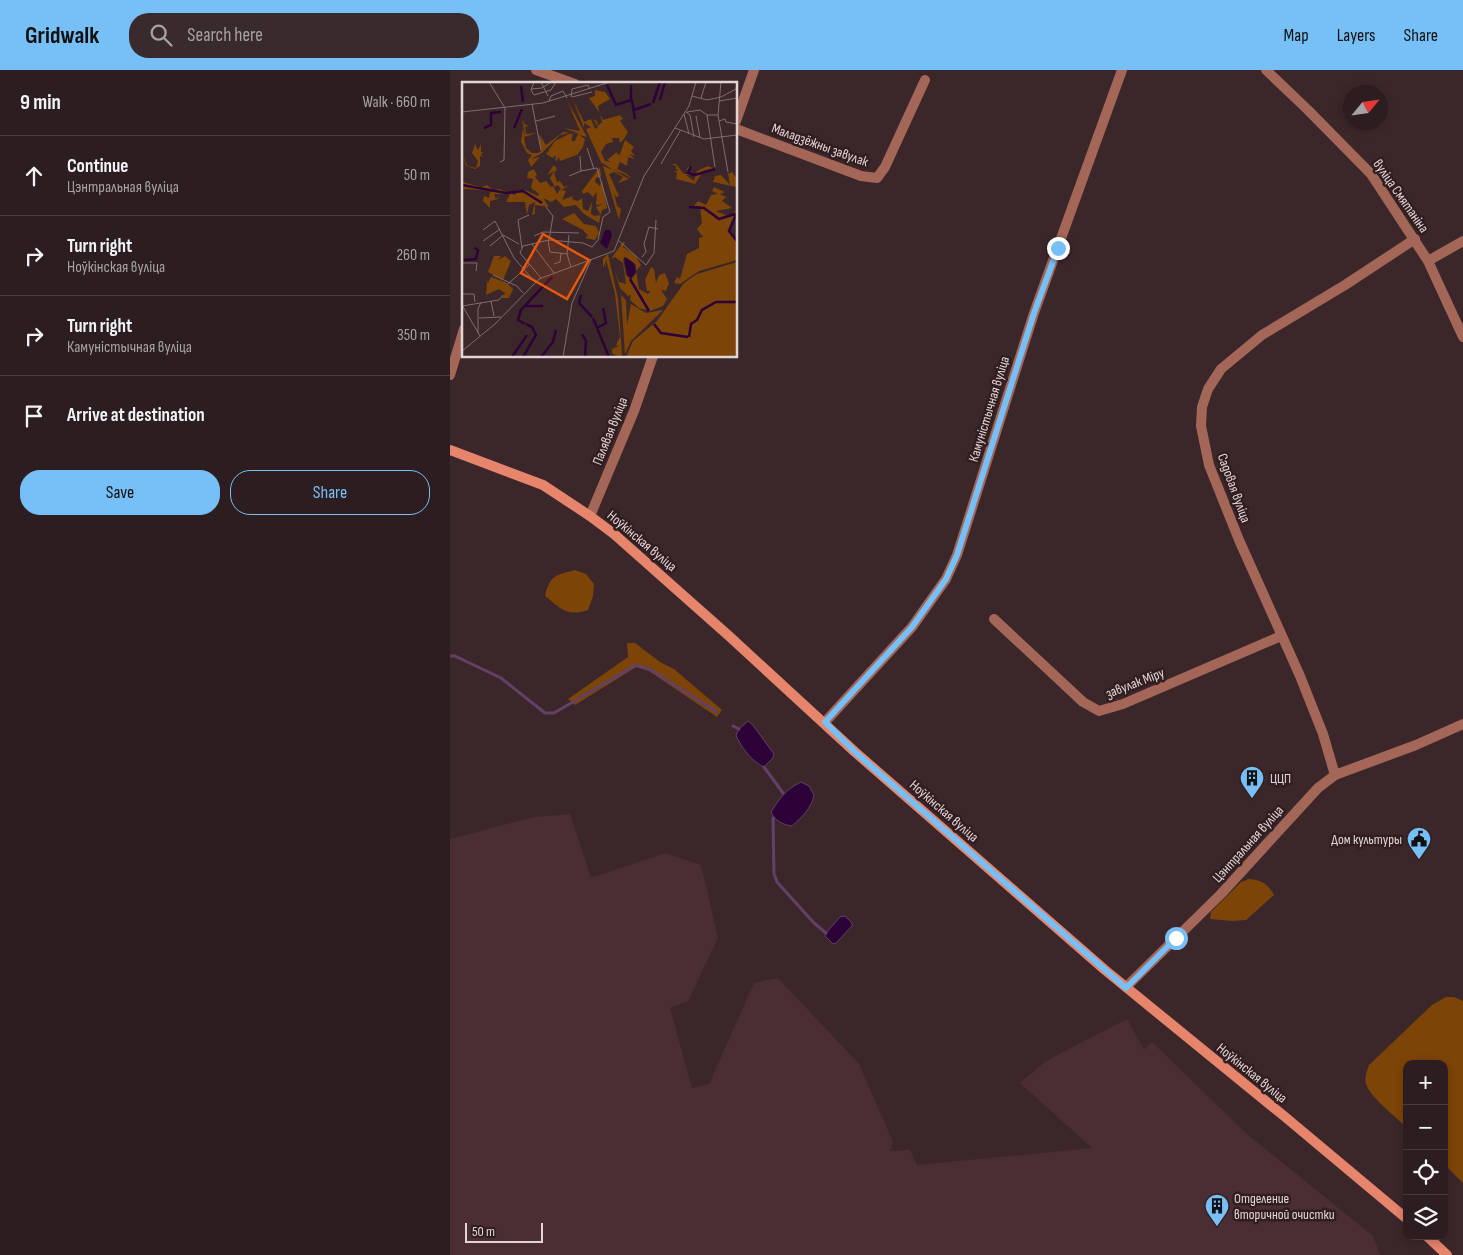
<!DOCTYPE html>
<meta charset="utf-8">
<style>
:root{--surface:#2c1d20;--page:#382a2d;--text:#f1f3f6;--muted:#a6a2a5;--line:#483b3e;--accent:#77bff7}
body{margin:0;font-family:"Sofia Sans Condensed",sans-serif;background:var(--page);color:var(--text)}
.controls{position:absolute;right:15px;bottom:15px;display:grid;overflow:hidden;border-radius:10px;box-shadow:0 2px 8px #0003}
.controls button{width:45px;height:45px;display:grid;place-items:center;padding:0;border:0;border-bottom:1px solid var(--line);background:var(--surface);color:var(--text);font:25px sans-serif}
.compass{position:absolute;left:893px;top:15px;width:45px;height:45px;border-radius:50%;background:var(--surface);box-shadow:0 2px 8px #0003;rotate:61deg}
.scale{position:absolute;left:15px;bottom:12px;width:78px;box-sizing:border-box;padding-left:5px;border:2px solid #e2d5d6;border-top:0;font-size:14px;line-height:18px;white-space:nowrap;color:#e2d5d6;-webkit-text-stroke:4px #311e21;paint-order:stroke}
.stop{position:absolute;width:15px;height:15px;margin:-11px;border:4px solid #77bff7;border-radius:50%;background:#fff}
.stop.end{background:#77bff7;border-color:#fff;box-shadow:0 1px 5px #0008}
.list{margin:0;padding:0;list-style:none}
h2{display:flex;justify-content:space-between;align-items:center;height:65px;margin:0;padding:0 20px;font-size:21px}
h2 small{font-size:16px;font-weight:400;color:var(--muted)}
.list li{display:grid;grid-template-columns:32px 1fr auto;gap:15px;align-items:center;box-sizing:border-box;height:80px;padding:0 20px;border-top:1px solid var(--line)}
.list b{display:block;font-size:19px;white-space:nowrap}
.list p{margin:0;font-size:16px;white-space:nowrap;color:var(--muted)}
.list em{font-size:16px;font-style:normal;color:var(--muted)}
.actions{display:flex;gap:10px;padding:15px 20px}
.actions a{flex:1;padding:11px 0;border:1px solid var(--accent);border-radius:20px;text-align:center;font-size:18px;color:var(--accent)}
.actions .main{background:var(--accent);color:#111}
.icon{flex:none;width:28px;height:28px;fill:none;stroke:currentColor;stroke-width:2;stroke-linecap:round;stroke-linejoin:round}
.map{position:relative;flex:none;width:1013px;height:1185px;overflow:hidden}
header{display:flex;align-items:center;gap:30px;box-sizing:border-box;height:70px;padding:0 25px;background:var(--accent);color:#111}
header strong{font-size:24px}
nav{display:flex;gap:28px;margin-inline-start:auto;font-size:18px}
.search{width:350px;height:45px;background:var(--page);display:flex;align-items:center;gap:12px;box-sizing:border-box;padding:0 18px;border-radius:20px;color:var(--muted);font-size:19px}
main{display:flex}
aside{flex:1;background:var(--surface)}
.map>svg:first-child{display:block}
</style>
<header>
<strong>Gridwalk</strong>
<div class="search"><svg class="icon" aria-label="search" viewBox="0 0 24 24"><circle cx="10" cy="10" r="6"/><path d="M15 15l6 6"/></svg>Search here</div>
<nav><a>Map</a><a>Layers</a><a>Share</a></nav>
</header>
<main>
<aside>
<h2>9 min<small>Walk · 660 m</small></h2>
<ul class="list">
<li><svg class="icon" aria-label="ahead" viewBox="0 0 24 24"><path d="M12 20V5M6 11l6-6 6 6"/></svg><div><b>Continue</b><p>Цэнтральная вуліца</p></div><em>50 m</em></li>
<li><svg class="icon" aria-label="right" viewBox="0 0 24 24"><path d="M7 20v-9h11M14 6l5 5-5 5"/></svg><div><b>Turn right</b><p>Ноўкінская вуліца</p></div><em>260 m</em></li>
<li><svg class="icon" aria-label="right" viewBox="0 0 24 24"><path d="M7 20v-9h11M14 6l5 5-5 5"/></svg><div><b>Turn right</b><p>Камуністычная вуліца</p></div><em>350 m</em></li>
<li><svg class="icon" aria-label="arrive" viewBox="0 0 24 24"><path d="M6 21V4h12l-3 4 3 4H6"/></svg><div><b>Arrive at destination</b></div></li>
</ul>
<div class="actions"><a class="main">Save</a><a>Share</a></div>
</aside>
<div class="map">
<svg width="1013" height="1185" viewBox="0 0 1013 1185">
<rect width="100%" height="100%" fill="#3b272a"/>
<!-- built -->
<path fill="#4a2e33" d="M 120,744 L 141,808 L 215,783 L 251,795 L 268,868 L 238,931 L 220,938 L 242,1018 L 259,1014 L 304,913 L 328,908 L 409,994 L 443,1072 L 440,1081 L 460,1080 L 467,1095 L 642,1078 L 570,1013 L 596,991 L 677,949 L 694,980 L 702,972 L 798,1065 L 923,1166 L 930,1185 L 0,1185 L 0,769 L 84,747 Z"/>
<!-- green -->
<path fill="#7c4407" d="M 125,500 L 136,504 L 144,514 L 143,526 L 138,540 C 116,547 112,539 95,526 C 100,505 106,505 125,500 Z
M 177,573 L 185,573 L 210,592 L 224,599 L 272,640 L 267,647 L 199,601 L 186,597 L 125,635 L 118,629 L 178,587 Z
M 799,809 C 812,810 818,814 824,825 L 796,850 L 782,851 L 760,849 L 761,842 L 791,812 Z
M 996,927 L 1004,927 L 1013,931 L 1013,1113 L 994,1094 L 994,994 L 957,994 L 957,1058 C 946,1047 920,1027 916,1014 C 914,1007 917,1001 919,995 L 982,935 Z"/>
<!-- water -->
<path fill="#2d0238" stroke="#634167" d="M 298,651 L 302,654 L 324,684 L 323,688 L 314,697 C 302,692 290,676 286,665 L 289,659 Z
M 351,712 L 359,716 L 364,725 C 362,738 351,748 342,756 C 333,755 324,750 321,742 C 330,728 336,719 351,712 Z
M 395,846 L 402,853 L 402,856 L 386,873 L 383,874 L 375,866 L 376,863 L 390,847 Z"/>
<g fill="none" stroke-linecap="round" stroke-linejoin="round">
<!-- stream -->
<path stroke="#634167" stroke-width="3" d="M 0,586 L 5,586 L 51,608 L 95,643 L 104,643 L 186,595 L 199,599 L 267,642
M 283,656 L 289,659
M 314,697 L 333,723
M 323,748 L 324,804 L 327,812 L 364,853 L 376,863"/>
<!-- street -->
<path stroke="#a46657" stroke-width="10" d="M 86,0 L 125,14
M 816,0 L 858,40 L 921,104 L 978,191 L 1013,267
M 286,51 L 304,0
M 286,59 L 411,106 L 427,108 L 435,97 L 475,10
M 978,191 L 1013,171
M 0,305 L 14,259
M 140,446 L 184,341 L 203,286
M 544,549 L 633,632 L 649,641 L 673,634 L 831,566
M 375,652 L 462,557 L 496,509 L 507,485 L 584,243 L 672,0
M 885,705 L 873,664 L 850,606 L 789,470 L 759,395 L 751,356 L 752,337 L 758,319 L 771,299 L 812,265 L 895,215 L 965,169
M 676,917 L 771,824 L 868,718 L 885,705 L 966,675 L 1013,654"/>
<!-- secondary -->
<path stroke="#e6846c" stroke-width="10" d="M 0,380 L 93,415 L 140,446 L 164,464 L 279,566 L 405,682 L 655,900 L 834,1046 L 957,1149
M 977,1166 L 997,1185"/>
</g>
<g fill="none" stroke-linecap="round" stroke-linejoin="round">
<!-- route -->
<path stroke="#77bff7" stroke-width="6" d="M 608,178 L 584,243 L 507,485 L 496,509 L 462,557 L 375,652 L 405,682 L 676,918 L 726,868"/>
</g>
<!-- icons -->
<defs>
<symbol id="building-pin" viewBox="-11 -11 22 30"><path d="M0 17L-7.5 6A9.5 9.5 0 1 1 7.5 6Z" fill="#77bff7" stroke="#311e21"/><path d="M-4-6H4V6H1V3H-1V6H-4ZM-2.5-4.3h1.7v1.8h-1.7ZM.8-4.3h1.7v1.8H.8ZM-2.5-1h1.7V.8h-1.7ZM.8-1h1.7V.8H.8Z" fill="#111"/></symbol>
<symbol id="civic-pin" viewBox="-11 -11 22 30"><path d="M0 17L-7.5 6A9.5 9.5 0 1 1 7.5 6Z" fill="#77bff7" stroke="#311e21"/><path d="M-.6-6.5H3V-4.5H.6V-3L4-1V1h2V6H-6V1h2V-1L-.6-3ZM-1.2 2.5V6h2.4V2.5Z" fill="#111"/></symbol>
</defs>
<g fill-rule="evenodd">
<use href="#building-pin" x="788" y="694" width="28" height="38"/>
<use href="#civic-pin" x="955" y="755" width="28" height="38"/>
<use href="#building-pin" x="753" y="1122" width="28" height="38"/>
</g>
<g text-anchor="middle" dominant-baseline="central" stroke-width="5" stroke-linejoin="round" paint-order="stroke">
<!-- street labels -->
<g font-size="14" fill="#e2d5d6" stroke="#311e21">
<text transform="translate(370 75) rotate(20)">Маладзёжны завулак</text>
<text transform="translate(951 126) rotate(55)">вуліца Смятаніна</text>
<text transform="translate(539 339) rotate(-73)">Камуністычная вуліца</text>
<text transform="translate(160 361) rotate(-68)">Палявая вуліца</text>
<text transform="translate(784 418) rotate(70)">Садовая вуліца</text>
<text transform="translate(192 471) rotate(40)">Ноўкінская вуліца</text>
<text transform="translate(685 613) rotate(-21)">завулак Міру</text>
<text transform="translate(494 741) rotate(41)">Ноўкінская вуліца</text>
<text transform="translate(798 774) rotate(-48)">Цэнтральная вуліца</text>
<text transform="translate(802 1003) rotate(39)">Ноўкінская вуліца</text>
</g>
<!-- poi labels -->
<g font-size="14" fill="#e2d5d6" stroke="#311e21" text-anchor="start">
<text x="820" y="708">ЦЦП</text>
<text x="952" y="769" text-anchor="end">Дом культуры</text>
<text x="784" y="1128">Отделение<tspan x="784" dy="16">вторичной очистки</tspan></text>
</g>
</g>
<!-- overview -->
<g transform="translate(12 12)">
<rect width="275" height="275" fill="#3b272a"/>
<path d="M 133,8 L 143,10 L 148,17 L 136,24 L 137,30 L 127,16 L 133,14 ZM 110,16 L 122,40 L 129,37 L 133,47 L 136,45 L 131,37 L 135,39 L 136,44 L 140,40 L 138,32 L 141,38 L 158,33 L 161,37 L 158,39 L 166,50 L 162,57 L 158,61 L 157,56 L 150,56 L 151,60 L 144,62 L 139,70 L 143,79 L 149,80 L 145,78 L 155,70 L 156,73 L 158,72 L 163,58 L 172,65 L 169,69 L 173,74 L 167,72 L 173,77 L 166,75 L 165,84 L 158,80 L 155,87 L 165,92 L 170,97 L 162,92 L 151,88 L 167,97 L 156,101 L 161,95 L 152,90 L 147,92 L 157,114 L 154,115 L 152,110 L 155,124 L 159,127 L 157,138 L 141,84 L 151,88 L 139,80 L 124,47 L 129,45 L 122,41 L 122,46 ZM 105,18 L 125,55 L 117,53 L 123,57 L 121,65 L 115,73 L 98,79 L 97,75 L 94,80 L 93,73 L 91,76 L 84,72 L 93,59 L 107,52 L 111,52 L 109,59 L 113,59 L 116,52 L 107,51 L 98,53 L 80,71 L 69,77 L 78,75 L 69,85 L 66,78 L 70,73 L 65,71 L 59,60 L 61,46 L 62,52 L 63,53 L 60,37 L 63,43 L 67,43 L 63,45 L 64,52 L 75,51 L 62,55 L 64,66 L 70,71 L 76,71 L 79,69 L 77,52 L 84,63 L 101,50 L 118,52 L 101,46 L 118,49 ZM 13,62 L 16,68 L 19,62 L 19,70 L 21,70 L 19,73 L 22,75 L 18,74 L 18,84 L 13,87 L 4,84 L 0,70 L 5,84 L 14,86 L 16,79 L 10,71 ZM 209,82 L 214,82 L 222,92 L 226,92 L 225,87 L 227,84 L 231,84 L 226,88 L 232,93 L 224,93 L 232,99 L 235,89 L 246,84 L 253,87 L 241,89 L 233,102 L 214,97 L 215,91 L 212,89 L 215,89 L 217,87 L 214,88 L 214,84 ZM 92,83 L 95,87 L 92,91 L 95,100 L 98,99 L 102,105 L 107,104 L 99,108 L 104,109 L 100,118 L 111,114 L 110,117 L 116,119 L 120,116 L 121,127 L 126,129 L 130,120 L 129,132 L 132,134 L 139,133 L 134,125 L 141,122 L 134,123 L 135,110 L 131,115 L 126,110 L 121,112 L 120,109 L 138,85 L 139,95 L 134,96 L 133,100 L 138,104 L 140,98 L 145,126 L 140,128 L 137,141 L 122,132 L 114,123 L 102,125 L 94,117 L 89,120 L 81,116 L 87,125 L 73,123 L 73,132 L 70,133 L 73,120 L 67,123 L 65,133 L 63,120 L 44,120 L 48,112 L 32,112 L 34,117 L 37,114 L 36,117 L 28,119 L 28,126 L 21,119 L 22,114 L 27,116 L 28,110 L 37,107 L 53,113 L 56,108 L 63,108 L 76,114 L 77,112 L 69,106 L 71,97 L 65,96 L 66,90 L 72,87 L 75,93 L 73,95 L 78,101 L 84,99 L 89,105 L 91,104 L 95,112 L 99,106 L 95,103 L 93,105 L 88,96 L 92,89 L 85,93 ZM 270,90 L 275,97 L 274,105 L 251,100 L 253,94 L 259,93 L 268,103 L 266,92 ZM 0,100 L 19,105 L 25,103 L 32,109 L 2,107 ZM 252,105 L 263,110 L 258,112 L 264,115 L 260,119 L 270,126 L 254,129 L 268,135 L 275,127 L 268,150 L 275,158 L 275,178 L 237,189 L 218,202 L 212,201 L 215,195 L 218,197 L 225,172 L 237,166 L 237,156 L 241,155 L 235,147 L 240,141 L 238,124 L 232,124 L 236,119 L 244,123 L 249,113 L 256,112 L 250,109 ZM 112,131 L 122,142 L 134,144 L 137,151 L 133,158 L 123,156 L 126,154 L 121,148 L 100,137 ZM 161,160 L 163,160 L 161,165 L 173,173 L 179,183 L 174,189 L 177,207 L 186,212 L 189,209 L 185,209 L 183,198 L 189,185 L 192,187 L 194,201 L 197,193 L 203,191 L 207,201 L 204,209 L 199,208 L 205,217 L 201,224 L 188,229 L 177,226 L 168,218 L 169,213 L 166,214 L 158,206 L 152,187 L 157,200 L 164,202 L 161,181 L 153,175 L 149,177 ZM 164,175 L 174,183 L 174,191 L 169,198 L 164,193 L 161,177 ZM 146,172 L 156,217 L 160,273 L 157,275 L 150,271 L 150,267 L 157,264 L 154,263 L 158,255 L 153,212 L 144,177 L 143,187 L 143,181 L 141,186 L 141,177 ZM 32,174 L 39,174 L 36,178 L 43,174 L 49,179 L 41,198 L 26,190 ZM 275,180 L 275,275 L 164,275 L 171,259 L 195,239 L 222,201 L 235,192 ZM 21,192 L 26,201 L 29,195 L 45,201 L 51,207 L 47,216 L 40,216 L 43,211 L 37,207 L 24,213 L 25,200 ZM 159,213 L 164,218 L 165,243 L 169,222 L 184,231 L 201,228 L 169,259 L 163,272 Z" fill="#7c4407" fill-rule="evenodd"/>
<path d="M 143,148 L 148,148 L 150,153 L 145,167 L 138,161 ZM 162,175 L 172,181 L 174,190 L 169,196 L 165,193 Z" fill="#2d0238"/>
<path fill="none" stroke="#2d0238" stroke-width="2.5" d="M 145,3 L 154,23 L 169,18 L 169,3M 59,4 L 61,20M 170,18 L 173,37M 198,18 L 203,0M 191,21 L 198,0M 172,28 L 189,22M 22,46 L 29,43 L 29,31 L 39,30M 52,46 L 60,27M 229,84 L 226,91 L 233,93 L 253,87M 0,103 L 44,111 L 61,109 L 80,121M 227,125 L 242,126 L 257,137 L 273,132M 275,130 L 267,149 L 275,159M 2,178 L 14,177 L 16,168 L 12,166M 168,197 L 187,229M 119,213 L 117,221 L 130,235M 62,224 L 81,224M 131,236 L 147,275M 63,242 L 56,238 L 59,228 L 90,195M 192,242 L 199,251 L 226,255M 135,246 L 144,241 L 141,226M 120,252 L 124,259 L 123,275M 227,255 L 229,242 L 235,238 L 240,228 L 254,220 L 275,220M 50,275 L 65,253M 61,275 L 74,253 L 70,245 L 64,242M 79,275 L 91,260 L 94,248"/>
<path fill="none" stroke="#7e6d6f" stroke-width="1" d="M 27,0 L 43,26 L 42,78 L 38,80M 72,0 L 69,8 L 72,13 L 89,8 L 94,0M 79,0 L 86,14M 259,0 L 256,33 L 266,90M 69,7 L 80,6 L 89,0M 230,14 L 245,18 L 259,15 L 274,7 L 275,2M 109,15 L 110,7 L 126,3 L 128,7M 110,15 L 130,10M 239,16 L 244,0M 87,19 L 89,14 L 101,9 L 105,16M 257,19 L 275,16M 70,22 L 79,68M 0,30 L 81,21 L 148,0M 224,30 L 228,33 L 232,55M 225,30 L 238,28 L 245,33 L 256,33M 222,32 L 227,52M 245,33 L 253,85M 234,34 L 238,56M 74,39 L 93,34M 257,39 L 263,37 L 264,40 L 275,42M 213,46 L 242,57 L 275,53M 125,66 L 132,87M 199,82 L 218,49M 119,89 L 135,86 L 148,130 L 141,135 L 136,158 L 130,165M 107,94 L 119,89 L 118,74M 84,125 L 91,134 L 87,158M 21,148 L 33,139 L 52,176 L 73,200M 41,153 L 57,162M 107,153 L 105,172 L 109,185M 72,154 L 81,150 L 117,151M 86,158 L 88,170 L 105,172M 156,158 L 184,183 L 192,171 L 194,138M 21,159 L 38,147M 70,162 L 92,191M 28,164 L 41,153M 60,166 L 56,138 L 67,133M 180,175 L 184,170 L 182,162 L 187,145 L 196,147M 0,181 L 15,181 L 14,189M 92,182 L 98,180 L 99,171M 31,193 L 55,204 L 61,211M 79,196 L 58,171 L 61,164 L 87,158 L 121,161 L 130,165M 46,202 L 68,182M 0,212 L 12,212 L 13,220M 29,219 L 32,234M 0,223 L 18,254M 0,224 L 37,218 L 41,213M 17,236 L 39,235M 16,251 L 16,227 L 19,220M 0,269 L 33,242 L 77,197 L 152,169 L 182,94 L 227,24 L 234,0M 101,275 L 110,221 L 129,178"/>
<path fill="#e8590c" fill-opacity="0.15" stroke="#e8590c" stroke-width="2.5" d="M 81,152 L 127,178 L 105,217 L 59,191 Z"/>
<rect width="275" height="275" fill="none" stroke="#e2d5d6" stroke-width="2.5"/>
</g>
</svg>
<div class="controls">
<button>+</button>
<button>−</button>
<button><svg class="icon" aria-label="locate" viewBox="0 0 24 24"><circle cx="12" cy="12" r="6"/><path d="M12 2v4M12 18v4M2 12h4M18 12h4"/></svg></button>
<button><svg class="icon" aria-label="layers" viewBox="0 0 24 24"><path d="M12 4l9 5-9 5-9-5zM3 14l9 5 9-5"/></svg></button>
</div>
<svg class="compass" viewBox="-18 -18 36 36"><path d="M0-13l5 13h-10z" fill="#e53935"/><path d="M0 13l5-13h-10z" fill="#a6a2a5"/></svg>
<div class="scale">50 m</div>
<div class="stop" style="left:726px;top:868px"></div>
<div class="stop end" style="left:608px;top:178px"></div>
</div>
</main>
